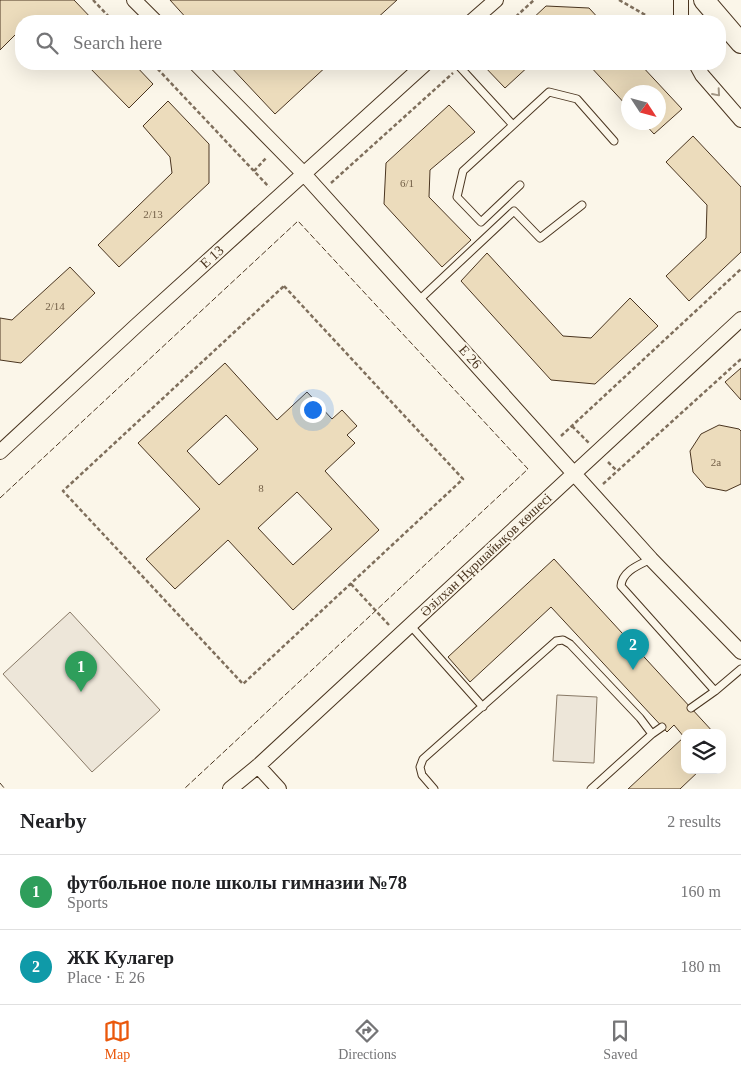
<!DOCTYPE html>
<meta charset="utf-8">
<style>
:root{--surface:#fff;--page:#f6f6f6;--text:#202124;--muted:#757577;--line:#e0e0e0;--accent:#ea580c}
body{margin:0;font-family:Georgia,serif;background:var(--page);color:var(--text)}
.controls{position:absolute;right:15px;bottom:15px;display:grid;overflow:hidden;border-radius:10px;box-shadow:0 5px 20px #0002}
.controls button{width:45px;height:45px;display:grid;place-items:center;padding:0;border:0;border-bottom:1px solid var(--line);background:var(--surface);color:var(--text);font:25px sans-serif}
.compass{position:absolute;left:621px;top:85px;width:45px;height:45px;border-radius:50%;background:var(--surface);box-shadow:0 5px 20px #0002;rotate:126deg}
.you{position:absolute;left:312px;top:409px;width:18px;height:18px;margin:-12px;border:4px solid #fff;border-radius:50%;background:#1a73e8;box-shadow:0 0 0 8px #1a73e833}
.badge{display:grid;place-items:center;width:32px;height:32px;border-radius:50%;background:var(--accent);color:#fff;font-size:16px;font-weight:700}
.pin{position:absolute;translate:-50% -41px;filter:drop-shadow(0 1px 2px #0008)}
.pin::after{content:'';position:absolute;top:26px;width:18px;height:15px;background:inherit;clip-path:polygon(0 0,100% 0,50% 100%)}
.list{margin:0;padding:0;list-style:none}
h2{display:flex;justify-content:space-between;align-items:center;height:65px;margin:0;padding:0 20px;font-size:21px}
h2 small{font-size:16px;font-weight:400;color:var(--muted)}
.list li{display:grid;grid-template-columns:32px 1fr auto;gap:15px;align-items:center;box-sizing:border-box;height:75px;padding:0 20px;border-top:1px solid var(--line)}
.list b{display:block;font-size:19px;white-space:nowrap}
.list p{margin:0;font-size:16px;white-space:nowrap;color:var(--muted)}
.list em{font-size:16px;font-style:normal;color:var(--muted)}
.icon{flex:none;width:28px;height:28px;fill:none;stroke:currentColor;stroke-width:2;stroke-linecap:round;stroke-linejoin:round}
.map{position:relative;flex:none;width:741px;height:789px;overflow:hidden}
.search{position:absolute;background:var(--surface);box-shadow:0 5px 20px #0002;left:15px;right:15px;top:15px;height:55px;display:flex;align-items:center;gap:12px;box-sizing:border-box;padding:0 18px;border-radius:20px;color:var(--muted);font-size:19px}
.sheet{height:215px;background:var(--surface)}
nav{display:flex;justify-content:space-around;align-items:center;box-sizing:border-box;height:70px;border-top:1px solid var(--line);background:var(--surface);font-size:14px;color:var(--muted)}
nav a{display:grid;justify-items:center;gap:2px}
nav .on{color:var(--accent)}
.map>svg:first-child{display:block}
</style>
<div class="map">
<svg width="741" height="789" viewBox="0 0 741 789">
<rect width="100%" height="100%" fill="#fbf6e9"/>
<!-- green -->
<path fill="#ede6d9" stroke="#887966" d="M 70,612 L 160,710 L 92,772 L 3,674 Z
M 557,695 L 597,697 L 594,763 L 553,761 Z"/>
<!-- building -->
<path fill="#ecdcbc" stroke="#4a3520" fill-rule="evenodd" d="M 0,0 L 74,0 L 94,21 L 21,21 L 21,29 L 0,50 Z
M 170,0 L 397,0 L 374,21 L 189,21 Z
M 546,6 L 589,8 L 601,21 L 530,21 Z
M 86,64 L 134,64 L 153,84 L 129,108 Z
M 228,64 L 329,64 L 275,114 Z
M 482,64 L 531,64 L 505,88 Z
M 588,64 L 640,64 L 682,109 L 654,134 L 643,122 L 658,122 L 658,92 L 628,92 L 628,107 Z
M 168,101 L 209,144 L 209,183 L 119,267 L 98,245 L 172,173 L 170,157 L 143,126 Z
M 449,105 L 475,132 L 430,170 L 429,197 L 471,240 L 442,267 L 384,204 L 386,163 Z
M 693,136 L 741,187 L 741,252 L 689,301 L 666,276 L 706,238 L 707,205 L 666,162 Z
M 487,253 L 563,336 L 591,338 L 630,298 L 658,326 L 595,384 L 551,380 L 461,281 Z
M 70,267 L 95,293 L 21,363 L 0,360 L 0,318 L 12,320 Z
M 225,363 L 277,420 L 307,392 L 332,419 L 342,410 L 357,426 L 347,435 L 355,443 L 325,471 L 379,530 L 293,610 L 228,540 L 175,589 L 146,559 L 200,509 L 138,443 ZM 226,415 L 258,449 L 219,485 L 187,451 ZM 297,492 L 332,529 L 293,565 L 258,528 Z
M 741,368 L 741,400 L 725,382 Z
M 719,425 L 739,429 L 741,431 L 741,484 L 726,491 L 706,487 L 693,472 L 690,451 L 701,434 Z
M 554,559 L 714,733 L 685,733 L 685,770 L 700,770 L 680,789 L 628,789 L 684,737 L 674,725 L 667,732 L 551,607 L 470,682 L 448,657 Z"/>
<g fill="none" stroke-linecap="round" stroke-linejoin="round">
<defs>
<path id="lane" d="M 457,64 L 513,125
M 520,185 L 481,222 L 457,197 L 463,171 L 549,92 L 577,99 L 614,141
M 418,301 L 514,211 L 540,238 L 582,205
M 651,559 C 639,565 622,571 621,586 L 715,691
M 410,625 L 483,707
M 691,708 L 715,691 L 741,669
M 652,734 L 662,727
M 434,789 L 422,775 L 420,767 L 423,759 L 556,641 L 563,640 L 570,644 L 640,718 L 652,734 L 591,789"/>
<path id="street" d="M 134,0 L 155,21
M 472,21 L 496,0
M 681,21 L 681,0
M 196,64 L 304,174 L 651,559 L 741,652
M 696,64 L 702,75 L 741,120
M 0,452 L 137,325 L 425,64
M 258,766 L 279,789
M 230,789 L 258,766 L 741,319"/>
<path id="secondary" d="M 704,0 L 741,43"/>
</defs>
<!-- lane casing -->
<use href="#lane" stroke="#4a3520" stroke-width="9"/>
<!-- street casing -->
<use href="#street" stroke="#4a3520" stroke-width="16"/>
<!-- secondary casing -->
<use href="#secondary" stroke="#4a3520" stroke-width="22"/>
<!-- path -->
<path stroke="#7f6f5c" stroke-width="2.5" stroke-dasharray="4 2.5" stroke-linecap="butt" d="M 93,0 L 113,21
M 619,0 L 656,21
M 511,21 L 534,0
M 153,64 L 269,187
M 254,171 L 267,157
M 331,183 L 453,73
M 284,286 L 463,479 L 243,684 L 63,491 Z
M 572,426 L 589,443
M 561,436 L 741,269
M 608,462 L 616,470
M 603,484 L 741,359
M 351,584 L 389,625"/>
<!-- lane -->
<use href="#lane" stroke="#fbf6e9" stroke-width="7"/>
<!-- street -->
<use href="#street" stroke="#fbf6e9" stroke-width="14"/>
<!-- secondary -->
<use href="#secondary" stroke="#fbf6e9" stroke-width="20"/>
<!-- fence -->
<path stroke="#4a3520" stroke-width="1" stroke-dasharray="6 2.5" stroke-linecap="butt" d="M 0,498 L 298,221 L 528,469 L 184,789
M 0,783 L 5,789"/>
</g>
<!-- one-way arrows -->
<defs><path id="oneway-chevron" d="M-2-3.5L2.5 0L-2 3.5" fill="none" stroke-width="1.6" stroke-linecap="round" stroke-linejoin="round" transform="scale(1.25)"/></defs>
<use stroke="#a29684" href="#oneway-chevron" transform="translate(717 93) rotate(49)"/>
<g text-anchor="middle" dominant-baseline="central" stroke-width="4" stroke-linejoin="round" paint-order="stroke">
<!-- number labels -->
<g font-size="11" fill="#725f47">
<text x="407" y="183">6/1</text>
<text x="153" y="214">2/13</text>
<text x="55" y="306">2/14</text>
<text x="716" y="462">2а</text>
<text x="261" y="488">8</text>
</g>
<!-- street labels -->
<g font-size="14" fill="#4a3520" stroke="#fbf6e9">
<text transform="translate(212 257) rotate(-42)">E 13</text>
<text transform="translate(470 357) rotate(48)">E 26</text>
<text transform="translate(486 555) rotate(-43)">Әзілхан Нұршайықов көшесі</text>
</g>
</g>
</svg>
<div class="controls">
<button><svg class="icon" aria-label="layers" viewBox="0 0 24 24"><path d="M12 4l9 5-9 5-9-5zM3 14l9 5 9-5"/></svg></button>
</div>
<svg class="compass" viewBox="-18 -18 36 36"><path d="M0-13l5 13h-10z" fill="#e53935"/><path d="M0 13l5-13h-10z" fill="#757577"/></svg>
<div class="you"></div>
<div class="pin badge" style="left:81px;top:692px;background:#2e9e5b">1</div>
<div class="pin badge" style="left:633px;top:670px;background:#0f9aa8">2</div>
<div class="search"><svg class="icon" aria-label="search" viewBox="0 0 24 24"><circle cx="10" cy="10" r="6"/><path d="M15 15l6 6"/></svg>Search here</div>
</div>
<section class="sheet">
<h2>Nearby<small>2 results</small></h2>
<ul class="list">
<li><span class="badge" style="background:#2e9e5b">1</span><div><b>футбольное поле школы гимназии №78</b><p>Sports</p></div><em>160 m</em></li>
<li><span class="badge" style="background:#0f9aa8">2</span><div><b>ЖК Кулагер</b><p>Place · E 26</p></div><em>180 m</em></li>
</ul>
</section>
<nav>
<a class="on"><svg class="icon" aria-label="map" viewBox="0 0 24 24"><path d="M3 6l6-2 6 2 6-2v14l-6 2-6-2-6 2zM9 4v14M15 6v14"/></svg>Map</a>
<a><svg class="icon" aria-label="directions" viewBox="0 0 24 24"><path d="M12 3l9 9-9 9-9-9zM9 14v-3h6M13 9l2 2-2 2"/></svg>Directions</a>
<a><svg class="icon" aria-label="saved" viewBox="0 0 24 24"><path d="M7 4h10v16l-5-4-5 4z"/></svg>Saved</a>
</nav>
